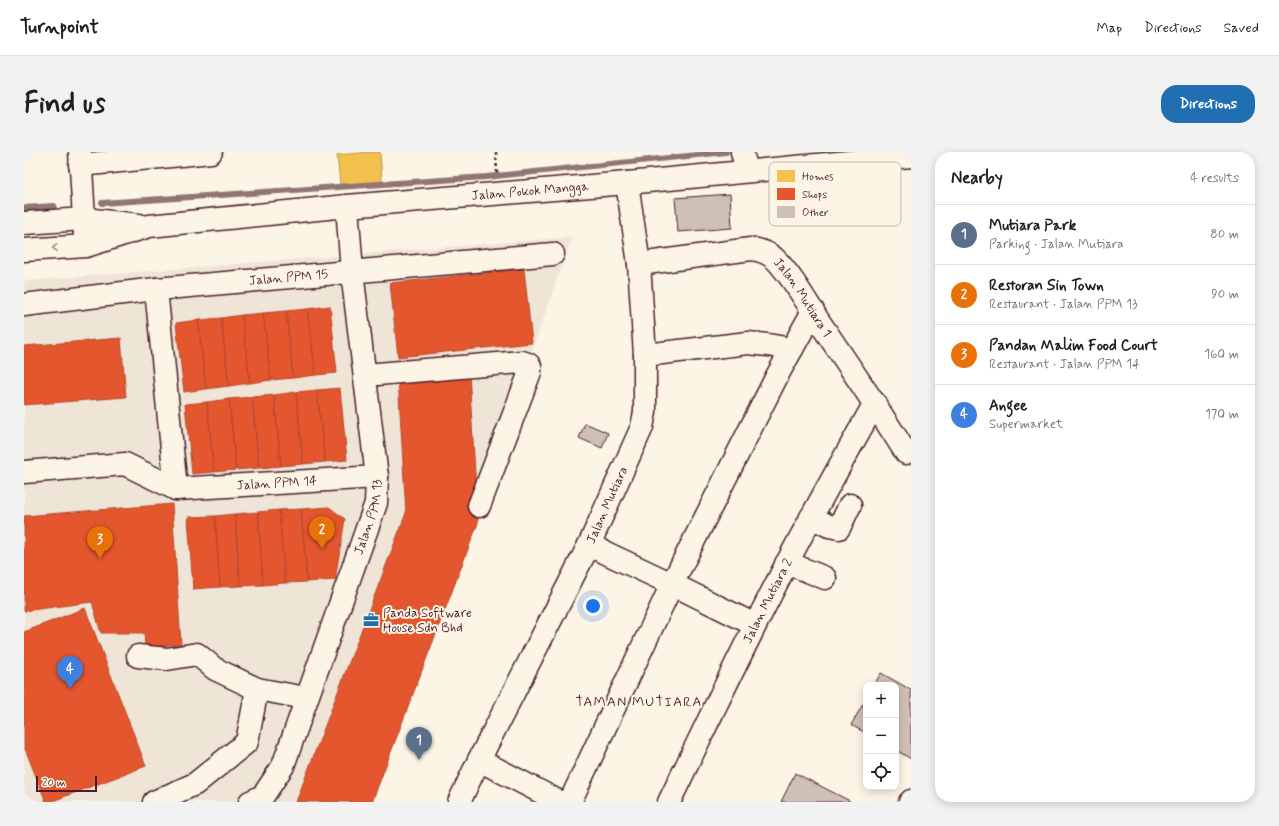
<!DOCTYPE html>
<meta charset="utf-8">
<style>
:root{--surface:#fff;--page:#f2f2f2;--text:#202124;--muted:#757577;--line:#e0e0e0;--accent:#1f6fb2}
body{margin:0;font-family:Mynerve,sans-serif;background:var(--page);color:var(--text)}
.controls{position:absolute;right:12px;bottom:12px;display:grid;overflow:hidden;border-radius:8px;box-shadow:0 2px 10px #0003}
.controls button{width:36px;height:36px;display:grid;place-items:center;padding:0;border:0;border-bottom:1px solid var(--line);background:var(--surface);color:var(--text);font:20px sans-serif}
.scale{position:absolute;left:12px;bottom:10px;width:61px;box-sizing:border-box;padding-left:4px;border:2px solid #4a1f2b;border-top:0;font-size:11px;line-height:14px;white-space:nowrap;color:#4a1f2b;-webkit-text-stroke:3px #fcf5e5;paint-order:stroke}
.you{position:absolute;left:569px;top:454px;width:14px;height:14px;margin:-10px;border:3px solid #fff;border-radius:50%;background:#1a73e8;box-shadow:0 0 0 6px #1a73e833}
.badge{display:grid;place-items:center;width:26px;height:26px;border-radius:50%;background:var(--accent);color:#fff;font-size:13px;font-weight:700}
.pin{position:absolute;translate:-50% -33px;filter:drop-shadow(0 1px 2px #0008)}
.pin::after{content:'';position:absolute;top:21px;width:14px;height:12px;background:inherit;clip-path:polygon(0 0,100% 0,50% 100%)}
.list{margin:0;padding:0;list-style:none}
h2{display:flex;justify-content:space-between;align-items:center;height:52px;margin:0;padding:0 16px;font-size:17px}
h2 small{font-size:13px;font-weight:400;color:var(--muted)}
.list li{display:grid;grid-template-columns:26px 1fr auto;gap:12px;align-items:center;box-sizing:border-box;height:60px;padding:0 16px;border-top:1px solid var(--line)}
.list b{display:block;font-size:15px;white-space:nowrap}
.list p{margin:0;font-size:13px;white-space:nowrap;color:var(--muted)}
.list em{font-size:13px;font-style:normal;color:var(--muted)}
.icon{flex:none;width:22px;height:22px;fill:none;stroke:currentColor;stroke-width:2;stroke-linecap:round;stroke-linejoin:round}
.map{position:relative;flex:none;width:887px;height:650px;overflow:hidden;border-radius:16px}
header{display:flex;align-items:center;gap:24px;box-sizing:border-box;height:56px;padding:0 20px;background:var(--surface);border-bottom:1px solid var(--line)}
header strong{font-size:19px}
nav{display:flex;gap:22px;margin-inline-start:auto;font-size:14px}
.intro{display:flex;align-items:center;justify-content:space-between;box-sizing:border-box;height:96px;padding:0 24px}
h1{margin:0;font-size:28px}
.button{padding:10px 18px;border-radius:16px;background:var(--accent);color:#fff;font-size:14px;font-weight:700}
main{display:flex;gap:24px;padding:0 24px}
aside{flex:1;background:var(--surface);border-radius:16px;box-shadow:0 2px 10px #0003}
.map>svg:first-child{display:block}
</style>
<header>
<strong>Turnpoint</strong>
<nav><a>Map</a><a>Directions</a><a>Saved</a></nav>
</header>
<div class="intro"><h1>Find us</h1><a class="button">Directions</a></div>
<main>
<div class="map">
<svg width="887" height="650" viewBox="0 0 887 650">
<rect width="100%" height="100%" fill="#fcf5e5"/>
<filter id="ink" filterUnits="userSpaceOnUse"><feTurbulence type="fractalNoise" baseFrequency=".025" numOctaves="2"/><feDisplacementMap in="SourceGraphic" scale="8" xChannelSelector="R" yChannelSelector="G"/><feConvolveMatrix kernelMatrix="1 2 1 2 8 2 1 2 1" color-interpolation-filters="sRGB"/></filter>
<g filter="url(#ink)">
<!-- built -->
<path fill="#eee5d7" d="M 548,85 L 349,650 L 0,650 L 0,129 Z"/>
<!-- homes -->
<path fill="#f2c14e" stroke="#c09044" d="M 347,0 L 356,0 L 358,29 L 316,32 L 313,3 Z"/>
<!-- shops -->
<path fill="#e4572e" stroke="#b6462d" d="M 500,117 L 508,191 L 374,205 L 366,131 Z
M 306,154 L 313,221 L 292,223 L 283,157 Z
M 283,157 L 292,223 L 269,226 L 262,159 Z
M 262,159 L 269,226 L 247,228 L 239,161 Z
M 239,161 L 247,228 L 226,231 L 218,163 Z
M 218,163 L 226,231 L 205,234 L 197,166 Z
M 197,166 L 205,234 L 182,237 L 174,168 Z
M 174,168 L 182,237 L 160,240 L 152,171 Z
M 97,186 L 102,245 L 0,253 L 0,194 Z
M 445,221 L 454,371 L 348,650 L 272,650 L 382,361 L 374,226 Z
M 316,236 L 323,308 L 301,310 L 293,238 Z
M 293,238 L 301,310 L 279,312 L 272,240 Z
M 272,240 L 279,312 L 257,314 L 250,243 Z
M 250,243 L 257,314 L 235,316 L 228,245 Z
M 228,245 L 235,316 L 212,318 L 205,247 Z
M 205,247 L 212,318 L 190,320 L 183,250 Z
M 183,250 L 190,320 L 168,322 L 161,252 Z
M 148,352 L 157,492 L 121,495 L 120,481 L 77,481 L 68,450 L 0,459 L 0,364 Z
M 305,355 L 321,367 L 311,428 L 283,430 L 277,357 Z
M 277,357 L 283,430 L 261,431 L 255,358 Z
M 255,358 L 261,431 L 239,433 L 234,360 Z
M 234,360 L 239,433 L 216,434 L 211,362 Z
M 211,362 L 216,434 L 196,435 L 191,364 Z
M 191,364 L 196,435 L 169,437 L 164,365 Z
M 61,456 L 122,614 L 26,650 L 22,650 L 0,594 L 0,480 Z"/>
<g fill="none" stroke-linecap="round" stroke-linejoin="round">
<!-- stream -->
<path stroke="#917474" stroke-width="6" d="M 78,51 L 462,25 L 702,0
M 0,56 L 30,54"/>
</g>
<!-- building -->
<path fill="#cfc0b7" stroke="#4a1f2b" d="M 706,42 L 708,76 L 654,80 L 651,46 Z
M 561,271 L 584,281 L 578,296 L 555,286 Z
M 857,521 L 887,538 L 887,607 L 872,598 L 872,533 L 850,533 Z
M 842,547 L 842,581 L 827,573 Z
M 771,621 L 826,649 L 825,650 L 757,650 Z"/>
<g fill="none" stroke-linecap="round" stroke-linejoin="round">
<defs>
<g id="minor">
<path d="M 56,0 L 61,83"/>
<path d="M 718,0 L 723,19"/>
<path d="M 56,13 L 187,0"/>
<path d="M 0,71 L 60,67 L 115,73"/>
<path id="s1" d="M 0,98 L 62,94 L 125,74 L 323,54 L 603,31 L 887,4"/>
<path id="s2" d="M 615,112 L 727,97 C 736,98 743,100 750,106 C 766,121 782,149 794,168 C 824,212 854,256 882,301"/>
<path d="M 132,137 L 152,337"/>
<path id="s3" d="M 0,153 L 132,137 L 529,102"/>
<path d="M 768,197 L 789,159"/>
<path d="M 341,223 L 498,210 L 504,212 L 506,214 L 506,220 L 455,354"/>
<path id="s4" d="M 0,320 L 101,312 L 152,337 L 353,325"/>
<path d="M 787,365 L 805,374 L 815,376 L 826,353"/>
<path d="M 565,393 L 648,432 L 731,473"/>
<path d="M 762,412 L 774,415 L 801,426"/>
<path d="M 114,504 L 143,507 L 173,502 L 191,517 L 233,537 L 223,590 L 171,632 L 130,650"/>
<path d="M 233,537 L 282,546"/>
<path d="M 455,608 L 536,650"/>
<path id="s5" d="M 226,650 L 239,644 L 259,614 L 352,351 L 353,325 L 328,120 L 323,54"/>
<path id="s6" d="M 435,650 L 455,608 L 565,393 L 618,275 L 621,260 L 621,203 L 615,112 L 603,31"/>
<path d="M 546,650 L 648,432 L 754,222 L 768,197 L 744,193 L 724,191 L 621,203"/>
<path id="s7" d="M 645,650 C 684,570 722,489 763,411 C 791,357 821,304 851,251"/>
<path d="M 886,650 L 887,649"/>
</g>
</defs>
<!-- minor casing -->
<use href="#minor" stroke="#4a1f2b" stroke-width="25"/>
<!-- path -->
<path stroke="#4a1f2b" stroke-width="2.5" stroke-dasharray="3 3" stroke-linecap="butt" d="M 472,0 L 473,21"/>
<!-- minor -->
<use href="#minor" stroke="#fcf5e5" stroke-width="22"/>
</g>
<!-- one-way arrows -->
<defs><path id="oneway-chevron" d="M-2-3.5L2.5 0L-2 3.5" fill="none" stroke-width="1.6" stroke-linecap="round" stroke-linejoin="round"/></defs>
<use stroke="#a38a88" href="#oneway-chevron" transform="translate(31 96) rotate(176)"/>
</g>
<!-- icons -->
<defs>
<symbol id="office-bare" viewBox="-9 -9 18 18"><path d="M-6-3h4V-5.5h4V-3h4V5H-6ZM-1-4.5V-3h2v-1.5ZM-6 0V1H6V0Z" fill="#1f6fb2" stroke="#fcf5e5" stroke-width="2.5" paint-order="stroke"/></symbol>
</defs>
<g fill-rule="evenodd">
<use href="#office-bare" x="336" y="457" width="22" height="22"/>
</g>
<g text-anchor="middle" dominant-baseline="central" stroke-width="4" stroke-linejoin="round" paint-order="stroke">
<!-- street labels -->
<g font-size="13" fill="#4a1f2b" stroke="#fcf5e5">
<text stroke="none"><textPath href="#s1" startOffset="511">Jalan Pokok Mangga</textPath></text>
<text stroke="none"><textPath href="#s3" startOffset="266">Jalan PPM 15</textPath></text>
<text stroke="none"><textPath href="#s2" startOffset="187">Jalan Mutiara 1</textPath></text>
<text stroke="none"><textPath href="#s4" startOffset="259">Jalan PPM 14</textPath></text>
<text stroke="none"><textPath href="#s6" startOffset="332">Jalan Mutiara</textPath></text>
<text stroke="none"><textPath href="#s5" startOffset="314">Jalan PPM 13</textPath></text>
<text stroke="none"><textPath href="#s7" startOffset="224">Jalan Mutiara 2</textPath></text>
</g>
<!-- poi labels -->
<g font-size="13" fill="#4a1f2b" stroke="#fcf5e5" text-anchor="start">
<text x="359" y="461">Panda Software<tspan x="359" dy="15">House Sdn Bhd</tspan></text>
</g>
<!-- neighbourhood labels -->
<g font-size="14" letter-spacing="1" fill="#4a1f2b" stroke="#fcf5e5">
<text x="615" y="550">TAMAN MUTIARA</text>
</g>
</g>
<!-- legend -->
<rect x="745" y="10" width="132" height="64" rx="6" fill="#fcf5e5" stroke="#c7b5ad" stroke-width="1"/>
<rect x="753" y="18" width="18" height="12" fill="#f2c14e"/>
<rect x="753" y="36" width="18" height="12" fill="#e4572e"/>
<rect x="753" y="54" width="18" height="12" fill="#cfc0b7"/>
<g font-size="11" fill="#4a1f2b">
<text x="778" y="28">Homes</text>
<text x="778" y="46">Shops</text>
<text x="778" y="64">Other</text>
</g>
</svg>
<div class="controls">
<button>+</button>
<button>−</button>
<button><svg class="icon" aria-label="locate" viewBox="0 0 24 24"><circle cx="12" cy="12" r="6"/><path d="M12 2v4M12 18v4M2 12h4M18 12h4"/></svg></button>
</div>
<div class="scale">20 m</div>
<div class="you"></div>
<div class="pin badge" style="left:395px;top:608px;background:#5c6f8a">1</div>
<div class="pin badge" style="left:298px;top:397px;background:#e8710a">2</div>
<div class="pin badge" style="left:76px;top:407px;background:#e8710a">3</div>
<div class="pin badge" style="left:46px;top:537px;background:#3f7fe0">4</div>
</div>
<aside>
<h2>Nearby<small>4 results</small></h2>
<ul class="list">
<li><span class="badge" style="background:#5c6f8a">1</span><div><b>Mutiara Park</b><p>Parking · Jalan Mutiara</p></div><em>80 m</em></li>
<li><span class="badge" style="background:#e8710a">2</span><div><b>Restoran Sin Town</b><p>Restaurant · Jalan PPM 13</p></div><em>90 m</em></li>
<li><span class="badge" style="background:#e8710a">3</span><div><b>Pandan Malim Food Court</b><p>Restaurant · Jalan PPM 14</p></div><em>160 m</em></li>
<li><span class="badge" style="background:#3f7fe0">4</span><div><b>Angee</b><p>Supermarket</p></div><em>170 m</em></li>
</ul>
</aside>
</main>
